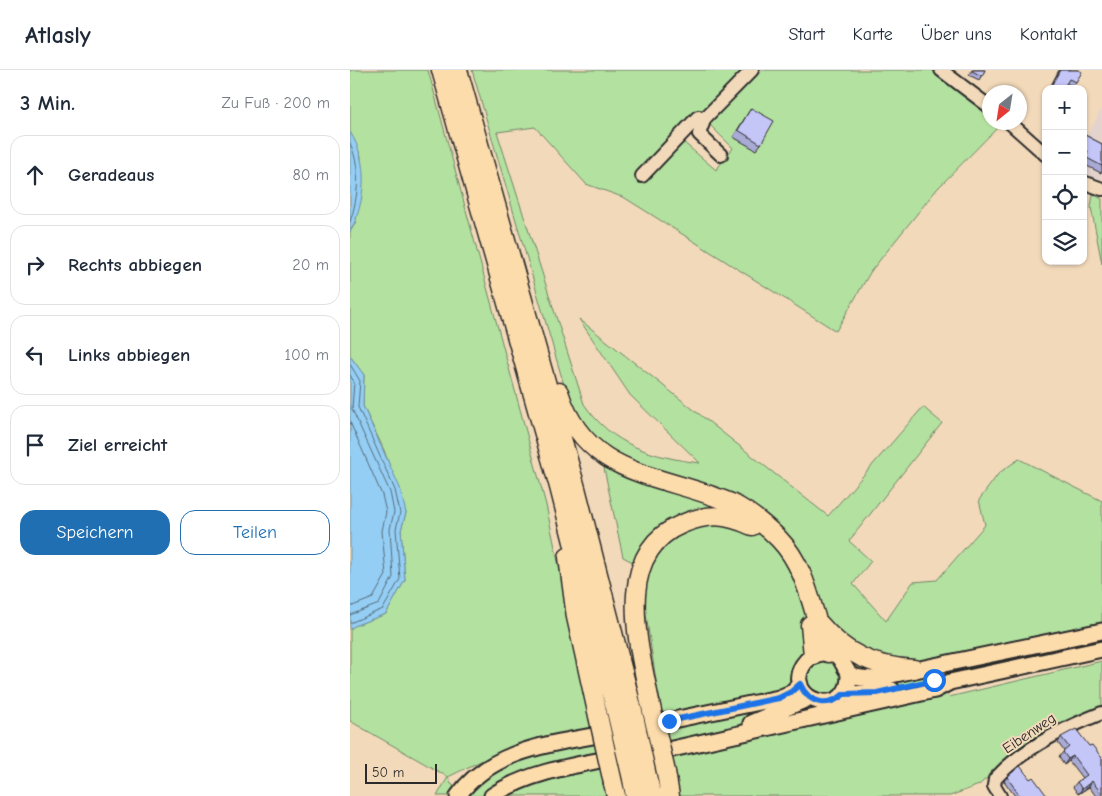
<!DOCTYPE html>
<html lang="de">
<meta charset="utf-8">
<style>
:root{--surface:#fff;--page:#f6f6f7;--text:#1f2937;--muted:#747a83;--line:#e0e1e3;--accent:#1f6fb2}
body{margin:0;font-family:"Comic Neue",sans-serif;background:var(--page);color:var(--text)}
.controls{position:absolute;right:15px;top:15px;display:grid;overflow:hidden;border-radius:10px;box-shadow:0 1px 4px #0004}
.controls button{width:45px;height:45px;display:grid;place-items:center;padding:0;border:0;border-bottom:1px solid var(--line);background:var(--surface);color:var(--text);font:25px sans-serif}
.compass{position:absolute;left:632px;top:15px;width:45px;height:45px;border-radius:50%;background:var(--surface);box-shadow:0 1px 4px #0004;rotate:210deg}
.scale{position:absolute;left:15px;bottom:12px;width:72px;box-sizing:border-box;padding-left:5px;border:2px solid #2b2b2b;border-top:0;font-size:14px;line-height:18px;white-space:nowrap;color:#2b2b2b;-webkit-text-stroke:4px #f2d9ba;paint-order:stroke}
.stop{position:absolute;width:15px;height:15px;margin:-11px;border:4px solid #1a73e8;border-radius:50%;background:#fff}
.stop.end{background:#1a73e8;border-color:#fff;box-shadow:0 1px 5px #0008}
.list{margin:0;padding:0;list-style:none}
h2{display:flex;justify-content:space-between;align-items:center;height:65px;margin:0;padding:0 20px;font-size:21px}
h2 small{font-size:16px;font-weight:400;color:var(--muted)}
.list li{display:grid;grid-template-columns:32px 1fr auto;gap:15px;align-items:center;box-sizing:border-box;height:80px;margin:0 10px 10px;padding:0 10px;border:1px solid var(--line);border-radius:15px}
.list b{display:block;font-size:19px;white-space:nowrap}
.list em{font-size:16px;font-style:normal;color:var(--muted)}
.actions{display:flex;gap:10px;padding:15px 20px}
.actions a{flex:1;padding:11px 0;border:1px solid var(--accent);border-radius:15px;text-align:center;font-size:18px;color:var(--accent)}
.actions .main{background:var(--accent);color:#fff}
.icon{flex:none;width:28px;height:28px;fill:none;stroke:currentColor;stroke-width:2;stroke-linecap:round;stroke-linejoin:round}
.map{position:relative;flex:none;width:752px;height:726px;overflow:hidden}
header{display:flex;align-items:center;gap:30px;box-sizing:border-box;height:70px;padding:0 25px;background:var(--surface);border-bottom:1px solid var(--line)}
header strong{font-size:24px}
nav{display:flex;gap:28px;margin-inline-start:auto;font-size:18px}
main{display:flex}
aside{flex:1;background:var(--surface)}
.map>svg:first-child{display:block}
</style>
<header>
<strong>Atlasly</strong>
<nav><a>Start</a><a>Karte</a><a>Über uns</a><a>Kontakt</a></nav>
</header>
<main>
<aside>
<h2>3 Min.<small>Zu Fuß · 200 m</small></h2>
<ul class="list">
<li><svg class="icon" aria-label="ahead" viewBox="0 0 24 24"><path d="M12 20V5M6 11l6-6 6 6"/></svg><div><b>Geradeaus</b></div><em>80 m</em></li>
<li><svg class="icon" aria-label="right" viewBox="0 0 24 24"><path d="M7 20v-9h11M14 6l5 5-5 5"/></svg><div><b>Rechts abbiegen</b></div><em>20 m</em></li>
<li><svg class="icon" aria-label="left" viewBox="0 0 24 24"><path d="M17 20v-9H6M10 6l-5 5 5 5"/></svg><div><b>Links abbiegen</b></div><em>100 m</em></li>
<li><svg class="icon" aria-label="arrive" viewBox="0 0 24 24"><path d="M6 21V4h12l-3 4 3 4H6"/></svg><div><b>Ziel erreicht</b></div></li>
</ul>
<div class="actions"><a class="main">Speichern</a><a>Teilen</a></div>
</aside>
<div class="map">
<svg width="752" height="726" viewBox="0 0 752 726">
<rect width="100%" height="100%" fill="#f2d9ba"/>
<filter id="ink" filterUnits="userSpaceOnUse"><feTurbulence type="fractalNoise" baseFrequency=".02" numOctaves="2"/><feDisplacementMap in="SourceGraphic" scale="10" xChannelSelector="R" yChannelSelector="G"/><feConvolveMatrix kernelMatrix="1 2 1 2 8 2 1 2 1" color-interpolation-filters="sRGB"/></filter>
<g filter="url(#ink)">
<!-- built -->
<path fill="#e4d3cd" d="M 752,38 L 752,112 L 733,108 L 733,73 Z"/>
<!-- green -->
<path fill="#b3e1a0" stroke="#6f8666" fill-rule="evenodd" d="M 0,0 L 78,0 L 196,435 L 255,714 L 324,700 L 309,630 L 293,525 L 298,500 L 273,487 L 248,370 L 234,355 L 222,335 L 214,315 L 122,0 L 584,0 L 639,42 L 640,52 L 652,53 L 587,119 L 521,201 L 486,261 L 275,128 L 236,114 L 185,57 L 147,62 L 234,334 C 262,375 302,387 350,393 L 280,325 L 229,249 L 478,446 L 573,337 L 592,353 L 499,471 L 521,491 L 503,514 L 536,551 L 563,512 L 587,510 L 635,455 L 629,430 L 649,403 L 669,389 L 752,431 L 752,552 L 569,591 L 599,627 L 752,591 L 752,636 L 702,660 L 647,699 L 629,715 L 600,726 L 87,726 L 98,707 L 0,651 L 0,559 L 6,555 L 36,544 L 55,510 L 51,460 L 56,443 L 34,380 L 13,336 L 14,305 L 0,286 L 0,162 L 6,152 L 11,86 L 0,62 ZM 349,52 L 359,54 L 383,78 L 366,100 L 332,71 ZM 147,683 L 120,701 L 106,717 L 101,714 L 98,707 Z
M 743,124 L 752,129 L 752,194 L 741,137 Z"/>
<!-- water -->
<path fill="#95cef4" stroke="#6b8da4" d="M 0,62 C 19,91 16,132 0,162 Z
M 0,286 L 14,305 L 13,336 L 50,418 L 56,443 L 51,460 L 55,510 L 36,544 L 6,555 L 0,559 Z"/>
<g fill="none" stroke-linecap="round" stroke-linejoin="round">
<!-- shore -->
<path stroke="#556c7b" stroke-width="1" d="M 0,73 C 11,98 9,125 0,152
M 0,294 L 10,311 L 8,337 L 45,420 L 50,443 L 46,459 L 50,509 L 33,539 L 0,553
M 0,305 L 4,312 L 2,339 L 40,422 L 44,442 L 40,459 L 43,507 L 29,534 L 0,545
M 0,352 L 32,425 L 36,442 L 32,461 L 36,505 L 23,528 L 0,537"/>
<defs>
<path id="minor" d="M 591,0 L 640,37
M 659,52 L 696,85
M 371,85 L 349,64 L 355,48 L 402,0
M 292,106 L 348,47 L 355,48
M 733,112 L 752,119
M 650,726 L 644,716 L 645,709 C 673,678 714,658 752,643"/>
<path id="major" d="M 499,603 C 501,653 431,631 453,595 C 457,589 464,584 472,583 C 494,581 491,596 500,604 C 506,609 515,608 522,609 L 752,561
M 494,624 L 527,623 L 542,620
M 401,653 L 459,628
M 294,656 L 429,628 L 441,623 L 450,614
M 287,683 L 300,684 L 585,620 L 600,612 L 752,579
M 108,726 C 142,677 210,673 264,662
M 142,726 C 181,699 241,693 287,683"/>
<path id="highway" d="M 91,0 L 209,417 L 266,641
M 108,0 L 226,418 L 282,637
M 209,322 C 236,409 312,403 381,433 C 400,442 415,455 429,469 C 459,500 462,545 478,583
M 218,487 L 226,547 L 248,646
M 469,553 C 496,585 524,597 564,599
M 460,555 L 463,585
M 300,632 C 289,576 262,483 332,454 C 359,443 375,444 402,456
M 316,702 L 320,726
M 297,706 L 302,726
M 282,709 L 285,726
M 263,713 L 266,726"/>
</defs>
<!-- minor casing -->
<use href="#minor" stroke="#2b2b2b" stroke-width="16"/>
<!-- major casing -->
<use href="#major" stroke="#2b2b2b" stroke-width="19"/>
<!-- highway casing -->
<use href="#highway" stroke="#2b2b2b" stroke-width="21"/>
<!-- minor -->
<use href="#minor" stroke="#f2d9ba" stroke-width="12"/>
<!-- major -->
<use href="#major" stroke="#fddcac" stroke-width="15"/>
<!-- highway -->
<use href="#highway" stroke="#fddcac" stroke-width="18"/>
<defs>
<path id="highway-bridge" d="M 300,632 L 316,702
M 282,637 L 297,706
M 266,641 L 282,709
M 248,646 L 263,713"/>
</defs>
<!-- highway-bridge casing -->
<use href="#highway-bridge" stroke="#2b2b2b" stroke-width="21" stroke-linecap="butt"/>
<!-- highway-bridge -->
<use href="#highway-bridge" stroke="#fddcac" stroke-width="18"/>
</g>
<!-- wall -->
<path fill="#a9aad5" stroke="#2b2b2b" d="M 622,0 L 635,0 L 629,10 L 619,5 Z
M 709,0 L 728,0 L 726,12 L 723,17 L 716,13 L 713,19 L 699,19 Z
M 401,38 L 411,74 L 406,80 L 383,67 Z
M 733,64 L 752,74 L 752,101 L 751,103 L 733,94 Z
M 711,667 L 739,676 L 752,688 L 752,726 L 746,726 L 739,717 L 728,724 L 723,717 L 727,712 L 732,708 L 719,691 L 714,695 L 709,687 L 714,681 L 708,673 Z
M 657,707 L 680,709 L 697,726 L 665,726 L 654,711 Z"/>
<!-- shaded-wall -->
<path fill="#8a8bae" stroke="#2b2b2b" d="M 723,686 L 719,691 L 714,695 L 718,689 Z
M 742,711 L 739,717 L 728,724 L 732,719 Z"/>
<!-- building -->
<path fill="#c5c6f8" stroke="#2b2b2b" d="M 623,0 L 635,0 L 632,6 L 622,1 Z
M 710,0 L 728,0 L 732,2 L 726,12 L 719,9 L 713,19 L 700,18 Z
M 401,38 L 424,51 L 411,74 L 388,60 Z
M 733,64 L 752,74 L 752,96 L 735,87 L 738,81 L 733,79 Z
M 726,659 L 739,676 L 742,675 L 752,688 L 752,724 L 742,711 L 732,719 L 727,712 L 737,705 L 723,686 L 718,689 L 713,682 L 719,677 L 711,667 Z
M 670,696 L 680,709 L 683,707 L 697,726 L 670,726 L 657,707 Z"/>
</g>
<g fill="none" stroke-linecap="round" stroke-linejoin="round" filter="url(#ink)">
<!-- route -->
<path stroke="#1a73e8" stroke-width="6" d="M 319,651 L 429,628 L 441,622 L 450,614 C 459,634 478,638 494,624 L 527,623 L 584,610"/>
</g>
<g text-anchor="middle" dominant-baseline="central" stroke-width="4" stroke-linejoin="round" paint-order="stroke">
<!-- street labels -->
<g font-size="15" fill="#2b2b2b" stroke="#f2d9ba">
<text transform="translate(679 663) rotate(-34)">Eibenweg</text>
</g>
</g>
</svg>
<div class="controls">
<button>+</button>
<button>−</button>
<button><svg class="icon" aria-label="locate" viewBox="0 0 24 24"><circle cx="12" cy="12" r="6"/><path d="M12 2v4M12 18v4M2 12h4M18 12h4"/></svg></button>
<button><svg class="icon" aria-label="layers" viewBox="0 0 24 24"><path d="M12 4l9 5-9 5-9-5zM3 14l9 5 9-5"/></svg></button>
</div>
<svg class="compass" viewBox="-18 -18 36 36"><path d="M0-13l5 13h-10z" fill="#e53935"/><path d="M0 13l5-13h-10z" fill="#747a83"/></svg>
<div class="scale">50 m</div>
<div class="stop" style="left:584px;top:610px"></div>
<div class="stop end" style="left:319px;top:651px"></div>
</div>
</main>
